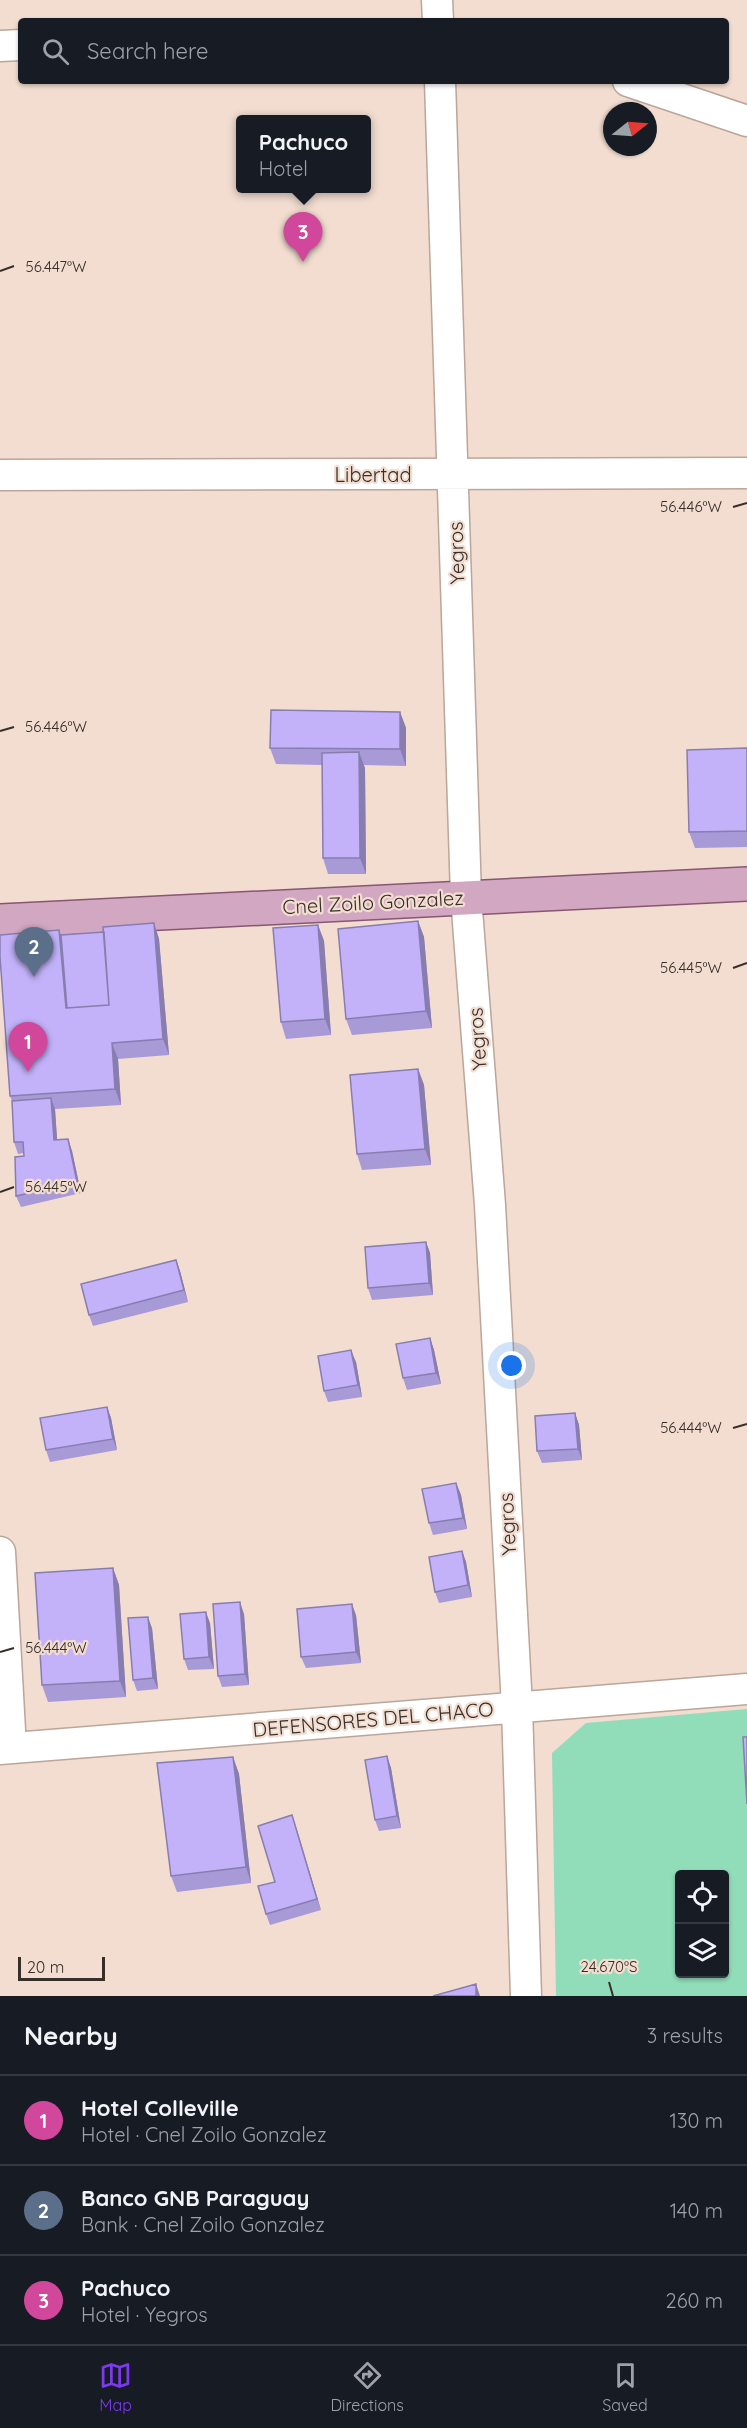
<!DOCTYPE html>
<meta charset="utf-8">
<style>
:root{--surface:#171b24;--page:#20242c;--text:#f1f3f6;--muted:#9ea1a6;--line:#363941;--accent:#7c3aed}
body{margin:0;font-family:Quicksand,sans-serif;background:var(--page);color:var(--text)}
.controls{position:absolute;right:18px;bottom:18px;display:grid;overflow:hidden;border-radius:6px;box-shadow:0 2px 4px #0004}
.controls button{width:54px;height:54px;display:grid;place-items:center;padding:0;border:0;border-bottom:2px solid var(--line);background:var(--surface);color:var(--text);font:30px sans-serif}
.compass{position:absolute;left:603px;top:102px;width:54px;height:54px;border-radius:50%;background:var(--surface);box-shadow:0 2px 4px #0004;rotate:73deg}
.scale{position:absolute;left:18px;bottom:15px;width:87px;box-sizing:border-box;padding-left:6px;border:3px solid #362e29;border-top:0;font-size:16px;line-height:21px;white-space:nowrap;color:#362e29;-webkit-text-stroke:4px #f2ddd0;paint-order:stroke}
.you{position:absolute;left:512px;top:1366px;width:21px;height:21px;margin:-15px;border:4px solid #fff;border-radius:50%;background:#1a73e8;box-shadow:0 0 0 9px #1a73e833}
.badge{display:grid;place-items:center;width:39px;height:39px;border-radius:50%;background:var(--accent);color:#fff;font-size:20px;font-weight:700}
.pin{position:absolute;translate:-50% -50px;filter:drop-shadow(0 2px 3px #0008)}
.pin::after{content:'';position:absolute;top:32px;width:21px;height:18px;background:inherit;clip-path:polygon(0 0,100% 0,50% 100%)}
.popup{position:absolute;left:236px;top:115px;width:135px;height:78px;box-sizing:border-box;display:grid;place-content:center;border-radius:6px;background:var(--surface);filter:drop-shadow(0 2px 4px #0005);font-size:20px;white-space:nowrap;color:var(--muted)}
.popup b{font-size:22px;color:var(--text)}
.popup::after{content:'';position:absolute;left:50%;top:100%;margin-left:-12px;border:12px solid transparent;border-top-color:var(--surface)}
.list{margin:0;padding:0;list-style:none}
h2{display:flex;justify-content:space-between;align-items:center;height:78px;margin:0;padding:0 24px;font-size:26px}
h2 small{font-size:20px;font-weight:400;color:var(--muted)}
.list li{display:grid;grid-template-columns:39px 1fr auto;gap:18px;align-items:center;box-sizing:border-box;height:90px;padding:0 24px;border-top:2px solid var(--line)}
.list b{display:block;font-size:22px;white-space:nowrap}
.list p{margin:0;font-size:20px;white-space:nowrap;color:var(--muted)}
.list em{font-size:20px;font-style:normal;color:var(--muted)}
.icon{flex:none;width:33px;height:33px;fill:none;stroke:currentColor;stroke-width:2;stroke-linecap:round;stroke-linejoin:round}
.map{position:relative;flex:none;width:747px;height:1996px;overflow:hidden}
.search{position:absolute;background:var(--surface);box-shadow:0 2px 4px #0004;left:18px;right:18px;top:18px;height:66px;display:flex;align-items:center;gap:15px;box-sizing:border-box;padding:0 21px;border-radius:6px;color:var(--muted);font-size:22px}
.sheet{height:348px;background:var(--surface)}
nav{display:flex;justify-content:space-around;align-items:center;box-sizing:border-box;height:84px;border-top:2px solid var(--line);background:var(--surface);font-size:16px;color:var(--muted)}
nav a{display:grid;justify-items:center;gap:3px}
nav .on{color:var(--accent)}
.map>svg:first-child{display:block}
</style>
<div class="map">
<svg width="747" height="1996" viewBox="0 0 747 1996">
<rect width="100%" height="100%" fill="#f2ddd0"/>
<!-- green -->
<path fill="#91dcb9" fill-rule="evenodd" d="M 747,1709 L 747,1996 L 556,1996 L 552,1753 L 586,1723 ZM 680,1874 L 724,1874 L 724,1974 L 680,1974 Z"/>
<g fill="none" stroke-linecap="round" stroke-linejoin="round">
<defs>
<path id="minor" d="M 437,0 L 438,21
M 0,46 L 21,45
M 440,81 L 466,897 L 490,1205 L 517,1707 L 526,1996
M 628,81 L 747,121
M 0,475 L 747,473
M 0,1552 L 11,1748
M 0,1749 L 747,1689"/>
<path id="major" d="M 0,921 L 747,884"/>
</defs>
<!-- minor casing -->
<use href="#minor" stroke="#baa69a" stroke-width="33"/>
<!-- major casing -->
<use href="#major" stroke="#875672" stroke-width="36"/>
<!-- minor -->
<use href="#minor" stroke="#fff" stroke-width="30"/>
<!-- major -->
<use href="#major" stroke="#d1a7c2" stroke-width="33"/>
</g>
<!-- wall -->
<path fill="#a899d7" d="M 400,712 L 406,728 L 406,766 L 363,765 L 365,768 L 366,874 L 328,874 L 323,858 L 322,765 L 276,764 L 270,748 Z
M 747,748 L 747,847 L 695,848 L 689,832 Z
M 418,921 L 424,937 L 432,1028 L 352,1035 L 346,1019 Z
M 154,923 L 159,939 L 169,1055 L 118,1059 L 121,1105 L 55,1109 L 57,1140 L 68,1139 L 72,1151 L 81,1193 L 21,1207 L 16,1196 L 24,1153 L 18,1154 L 14,1142 L 12,1101 L 10,1096 L 61,935 L 104,932 Z
M 318,925 L 324,941 L 331,1035 L 286,1039 L 281,1022 Z
M 418,1069 L 424,1085 L 431,1165 L 362,1170 L 357,1154 Z
M 426,1242 L 430,1253 L 433,1295 L 372,1300 L 368,1288 Z
M 176,1260 L 180,1271 L 188,1302 L 93,1326 L 89,1315 Z
M 430,1338 L 434,1350 L 441,1384 L 407,1390 L 403,1378 Z
M 356,1362 L 362,1397 L 328,1402 L 324,1391 Z
M 107,1407 L 111,1418 L 117,1450 L 50,1462 L 46,1450 Z
M 575,1413 L 579,1425 L 582,1460 L 542,1463 L 537,1451 Z
M 456,1483 L 461,1495 L 467,1529 L 433,1535 L 429,1523 Z
M 462,1551 L 466,1562 L 472,1597 L 439,1603 L 435,1592 Z
M 113,1568 L 119,1585 L 126,1697 L 48,1702 L 42,1685 Z
M 244,1614 L 249,1685 L 222,1687 L 218,1676 Z
M 356,1615 L 361,1663 L 306,1668 L 301,1657 Z
M 210,1623 L 214,1669 L 188,1670 L 184,1659 Z
M 152,1628 L 158,1689 L 137,1691 L 133,1680 Z
M 387,1756 L 391,1768 L 401,1828 L 379,1831 L 375,1820 Z
M 233,1757 L 239,1774 L 251,1883 L 177,1892 L 171,1876 Z
M 292,1815 L 321,1910 L 270,1925 L 266,1914 Z"/>
<!-- shaded-wall -->
<path fill="#887daf" d="M 400,712 L 406,728 L 406,766 L 400,749 Z
M 359,752 L 365,768 L 366,874 L 360,858 Z
M 418,921 L 424,937 L 432,1028 L 426,1011 Z
M 154,923 L 159,939 L 169,1055 L 163,1039 Z
M 318,925 L 324,941 L 331,1035 L 325,1019 Z
M 59,930 L 65,946 L 67,1013 L 66,1008 Z
M 112,1043 L 118,1059 L 121,1105 L 115,1089 Z
M 418,1069 L 424,1085 L 431,1165 L 425,1149 Z
M 51,1098 L 55,1109 L 58,1152 L 54,1140 Z
M 68,1139 L 72,1151 L 81,1193 L 77,1182 Z
M 426,1242 L 430,1253 L 433,1295 L 429,1283 Z
M 176,1260 L 180,1271 L 188,1302 L 184,1290 Z
M 430,1338 L 434,1350 L 441,1384 L 436,1373 Z
M 351,1350 L 356,1362 L 362,1397 L 358,1385 Z
M 107,1407 L 111,1418 L 117,1450 L 113,1439 Z
M 575,1413 L 579,1425 L 582,1460 L 578,1449 Z
M 456,1483 L 461,1495 L 467,1529 L 463,1518 Z
M 462,1551 L 466,1562 L 472,1597 L 468,1585 Z
M 113,1568 L 119,1585 L 126,1697 L 120,1681 Z
M 240,1602 L 244,1614 L 249,1685 L 245,1674 Z
M 352,1604 L 356,1615 L 361,1663 L 356,1652 Z
M 206,1612 L 210,1623 L 214,1669 L 209,1657 Z
M 148,1617 L 152,1628 L 158,1689 L 153,1678 Z
M 387,1756 L 391,1768 L 401,1828 L 397,1816 Z
M 233,1757 L 239,1774 L 251,1883 L 246,1867 Z
M 292,1815 L 296,1827 L 321,1910 L 317,1899 Z
M 476,1984 L 480,1996 L 476,1996 Z"/>
<!-- building -->
<path fill="#c3b2fa" stroke="#887daf" stroke-width="1.5" d="M 271,710 L 400,712 L 400,749 L 270,748 Z
M 747,748 L 747,831 L 689,832 L 687,750 Z
M 359,752 L 360,858 L 323,858 L 322,753 Z
M 418,921 L 426,1011 L 346,1019 L 338,929 Z
M 154,923 L 163,1039 L 112,1043 L 115,1089 L 10,1096 L 0,957 L 0,935 L 59,930 L 66,1008 L 109,1005 L 103,927 Z
M 318,925 L 325,1019 L 281,1022 L 273,928 Z
M 104,932 L 109,1005 L 67,1008 L 61,935 Z
M 418,1069 L 425,1149 L 357,1154 L 350,1075 Z
M 51,1098 L 54,1140 L 68,1139 L 77,1182 L 16,1196 L 15,1157 L 24,1156 L 23,1142 L 14,1142 L 12,1101 Z
M 426,1242 L 429,1283 L 368,1288 L 365,1247 Z
M 176,1260 L 184,1290 L 89,1315 L 81,1284 Z
M 430,1338 L 436,1373 L 403,1378 L 396,1344 Z
M 351,1350 L 358,1385 L 324,1391 L 318,1356 Z
M 107,1407 L 113,1439 L 46,1450 L 40,1418 Z
M 575,1413 L 578,1449 L 537,1451 L 535,1416 Z
M 456,1483 L 463,1518 L 429,1523 L 422,1489 Z
M 462,1551 L 468,1585 L 435,1592 L 429,1557 Z
M 113,1568 L 120,1681 L 42,1685 L 35,1573 Z
M 240,1602 L 245,1674 L 218,1676 L 213,1604 Z
M 352,1604 L 356,1652 L 301,1657 L 297,1609 Z
M 206,1612 L 209,1657 L 184,1659 L 180,1614 Z
M 148,1617 L 153,1678 L 133,1680 L 128,1618 Z
M 743,1737 L 747,1737 L 747,1804 Z
M 387,1756 L 397,1816 L 375,1820 L 365,1760 Z
M 233,1757 L 246,1867 L 171,1876 L 157,1763 Z
M 292,1815 L 317,1899 L 266,1914 L 258,1886 L 275,1882 L 258,1826 Z
M 476,1984 L 476,1996 L 433,1996 Z"/>
<!-- ticks -->
<path fill="none" stroke="#362e29" stroke-width="2" d="M 0,271 L 14,266M 733,507 L 747,503M 0,731 L 14,727M 733,968 L 747,963M 0,1192 L 14,1187M 733,1428 L 747,1424M 0,1652 L 14,1648M 609,1982 L 613,1996"/>
<g text-anchor="middle" dominant-baseline="central" stroke-width="4.5" stroke-linejoin="round" paint-order="stroke">
<!-- street labels -->
<g font-size="20" fill="#362e29" stroke="#f2ddd0">
<text x="373" y="474">Libertad</text>
<text transform="translate(456 553) rotate(-92)">Yegros</text>
<text transform="translate(373 902) rotate(-3)">Cnel Zoilo Gonzalez</text>
<text transform="translate(477 1039) rotate(-94)">Yegros</text>
<text transform="translate(507 1524) rotate(-93)">Yegros</text>
<text transform="translate(373 1719) rotate(-5)">DEFENSORES DEL CHACO</text>
</g>
</g>
<g font-size="15" text-anchor="middle" fill="#362e29" stroke="#f2ddd0" stroke-width="4.5" stroke-linejoin="round" paint-order="stroke">
<text x="56" y="272">56.447°W</text>
<text x="691" y="512">56.446°W</text>
<text x="56" y="732">56.446°W</text>
<text x="691" y="973">56.445°W</text>
<text x="56" y="1192">56.445°W</text>
<text x="691" y="1433">56.444°W</text>
<text x="56" y="1653">56.444°W</text>
<text x="609" y="1972">24.670°S</text>
</g>
</svg>
<div class="controls">
<button><svg class="icon" aria-label="locate" viewBox="0 0 24 24"><circle cx="12" cy="12" r="6"/><path d="M12 2v4M12 18v4M2 12h4M18 12h4"/></svg></button>
<button><svg class="icon" aria-label="layers" viewBox="0 0 24 24"><path d="M12 4l9 5-9 5-9-5zM3 14l9 5 9-5"/></svg></button>
</div>
<svg class="compass" viewBox="-18 -18 36 36"><path d="M0-13l5 13h-10z" fill="#e53935"/><path d="M0 13l5-13h-10z" fill="#9ea1a6"/></svg>
<div class="scale">20 m</div>
<div class="you"></div>
<div class="pin badge" style="left:28px;top:1072px;background:#d1479c">1</div>
<div class="pin badge" style="left:34px;top:977px;background:#5c6f8a">2</div>
<div class="pin badge" style="left:303px;top:262px;background:#d1479c">3</div>
<div class="popup"><b>Pachuco</b>Hotel</div>
<div class="search"><svg class="icon" aria-label="search" viewBox="0 0 24 24"><circle cx="10" cy="10" r="6"/><path d="M15 15l6 6"/></svg>Search here</div>
</div>
<section class="sheet">
<h2>Nearby<small>3 results</small></h2>
<ul class="list">
<li><span class="badge" style="background:#d1479c">1</span><div><b>Hotel Colleville</b><p>Hotel · Cnel Zoilo Gonzalez</p></div><em>130 m</em></li>
<li><span class="badge" style="background:#5c6f8a">2</span><div><b>Banco GNB Paraguay</b><p>Bank · Cnel Zoilo Gonzalez</p></div><em>140 m</em></li>
<li><span class="badge" style="background:#d1479c">3</span><div><b>Pachuco</b><p>Hotel · Yegros</p></div><em>260 m</em></li>
</ul>
</section>
<nav>
<a class="on"><svg class="icon" aria-label="map" viewBox="0 0 24 24"><path d="M3 6l6-2 6 2 6-2v14l-6 2-6-2-6 2zM9 4v14M15 6v14"/></svg>Map</a>
<a><svg class="icon" aria-label="directions" viewBox="0 0 24 24"><path d="M12 3l9 9-9 9-9-9zM9 14v-3h6M13 9l2 2-2 2"/></svg>Directions</a>
<a><svg class="icon" aria-label="saved" viewBox="0 0 24 24"><path d="M7 4h10v16l-5-4-5 4z"/></svg>Saved</a>
</nav>
